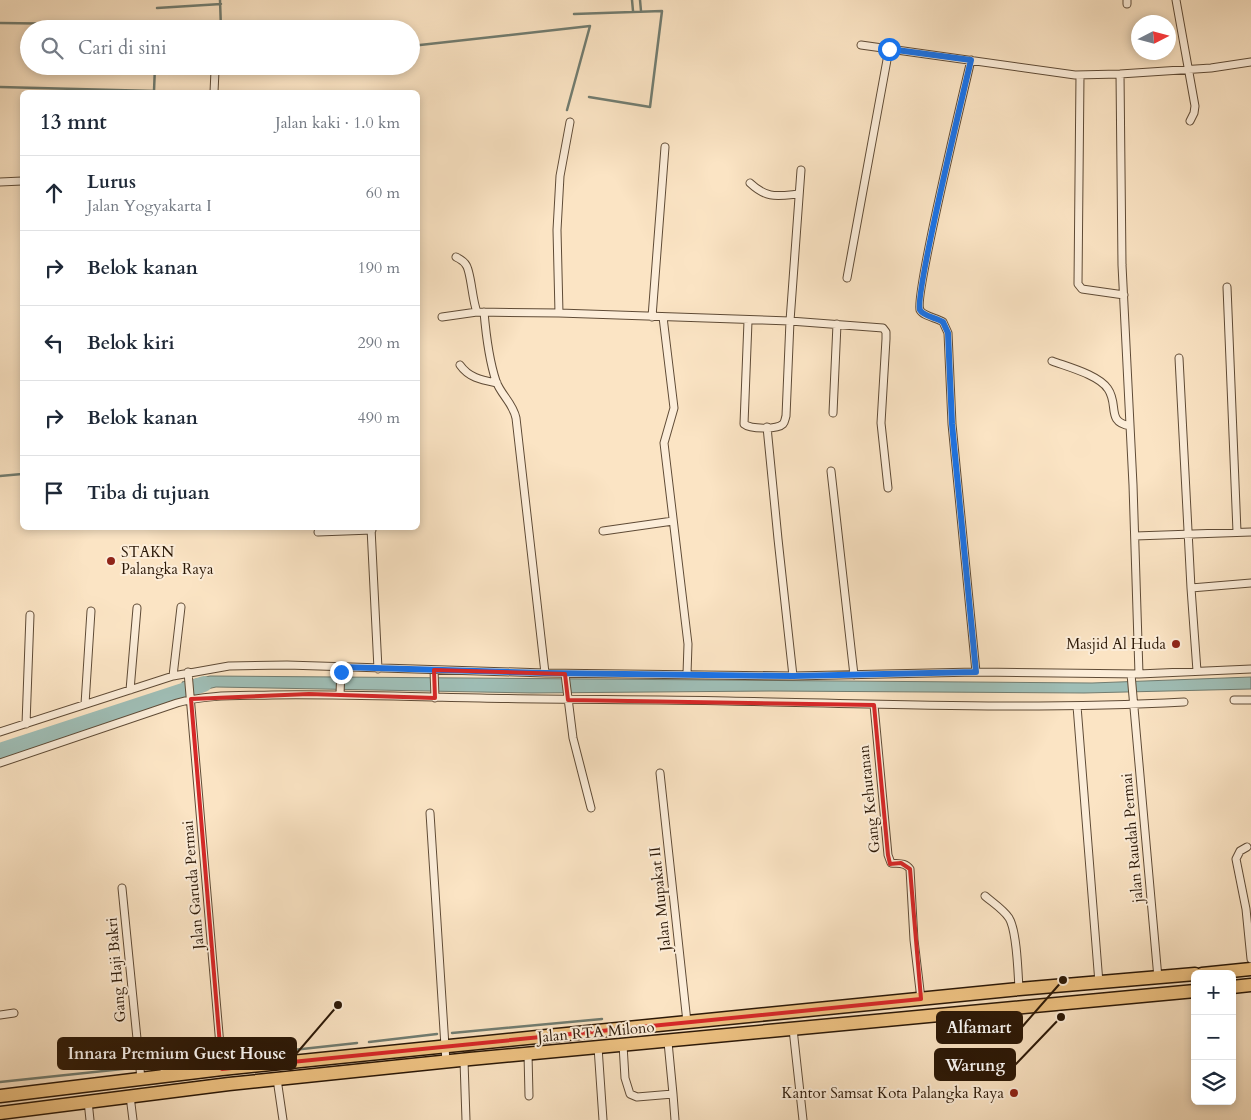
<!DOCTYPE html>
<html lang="id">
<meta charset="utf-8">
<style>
:root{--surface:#fff;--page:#f2f2f3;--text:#1f2937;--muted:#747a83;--line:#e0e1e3}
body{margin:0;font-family:Cardo,serif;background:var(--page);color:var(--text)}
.controls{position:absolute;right:15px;bottom:15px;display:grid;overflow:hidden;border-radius:8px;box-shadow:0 2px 8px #0003}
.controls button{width:45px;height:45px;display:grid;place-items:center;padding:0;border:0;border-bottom:1px solid var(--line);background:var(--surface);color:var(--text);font:25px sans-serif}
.compass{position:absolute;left:1131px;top:15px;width:45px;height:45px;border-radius:50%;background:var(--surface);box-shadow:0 2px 8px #0003;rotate:84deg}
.stop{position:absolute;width:15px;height:15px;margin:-11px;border:4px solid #1a73e8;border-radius:50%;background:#fff}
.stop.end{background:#1a73e8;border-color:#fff;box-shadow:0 1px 5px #0008}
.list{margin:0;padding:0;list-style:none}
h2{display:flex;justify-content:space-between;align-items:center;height:65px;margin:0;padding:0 20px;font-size:21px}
h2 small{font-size:16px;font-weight:400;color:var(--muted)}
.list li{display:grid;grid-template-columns:32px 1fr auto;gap:15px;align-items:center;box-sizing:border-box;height:75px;padding:0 20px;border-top:1px solid var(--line)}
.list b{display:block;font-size:19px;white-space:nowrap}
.list p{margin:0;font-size:16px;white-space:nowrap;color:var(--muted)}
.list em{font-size:16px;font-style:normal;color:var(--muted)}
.icon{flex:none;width:28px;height:28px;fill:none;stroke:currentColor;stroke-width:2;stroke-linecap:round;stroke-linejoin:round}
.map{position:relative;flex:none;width:1251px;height:1120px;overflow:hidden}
.search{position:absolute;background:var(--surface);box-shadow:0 2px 8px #0003;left:20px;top:20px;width:400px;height:55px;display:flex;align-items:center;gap:12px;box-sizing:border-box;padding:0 18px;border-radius:28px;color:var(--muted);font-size:19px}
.panel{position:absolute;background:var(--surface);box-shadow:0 2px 8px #0003;left:20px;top:90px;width:400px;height:440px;border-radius:8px}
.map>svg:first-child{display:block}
</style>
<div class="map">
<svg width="1251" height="1120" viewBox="0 0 1251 1120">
<rect width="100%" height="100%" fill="#fbe4c4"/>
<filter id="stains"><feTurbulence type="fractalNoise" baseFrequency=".004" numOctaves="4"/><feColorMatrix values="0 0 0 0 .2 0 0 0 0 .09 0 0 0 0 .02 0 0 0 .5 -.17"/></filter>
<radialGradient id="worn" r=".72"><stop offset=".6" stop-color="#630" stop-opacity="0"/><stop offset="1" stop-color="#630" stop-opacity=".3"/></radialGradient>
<!-- water -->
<path fill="#9fbeb6" stroke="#717c70" d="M 210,676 L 1092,683 L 1251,677 L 1251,689 L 1084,693 L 772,691 L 532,693 L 216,687 L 185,694 L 182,682 Z"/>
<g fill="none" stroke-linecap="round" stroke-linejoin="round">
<!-- stream -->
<path stroke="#717c70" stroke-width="2.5" d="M 220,0 L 221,29
M 632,0 L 633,11
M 640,0 L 641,11
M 157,8 L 221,4
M 574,14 L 662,11 L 650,107 L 589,97
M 0,23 L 156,25 L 156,29
M 411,46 L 590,26 L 567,110
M 221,66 L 221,68 L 236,66
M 0,87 L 154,91 L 155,66
M 0,476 L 22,474
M 452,1033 L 602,1019
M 369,1042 L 437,1034
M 229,1057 L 357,1043
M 171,1064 L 214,1059
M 146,1066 L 157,1065
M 0,1082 L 132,1068"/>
<!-- river -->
<path stroke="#9fbeb6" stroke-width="16" d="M 0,751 L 204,684"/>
<defs>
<path id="street" d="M 1176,0 L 1195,106 L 1194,113 L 1190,121
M 1127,4 L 1127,0
M 861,45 L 1075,75 L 1120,74 L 1211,68 L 1251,62
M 971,60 C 964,90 914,297 920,310 C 923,316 937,318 943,322 L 948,333 L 952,424 L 976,672
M 1120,74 L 1122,265 L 1133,485 L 1139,674
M 1080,75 L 1078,284 L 1082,289 L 1124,295
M 214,92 L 215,71
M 0,182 L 22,181
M 750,183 C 767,199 777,196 799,194
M 456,257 C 460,259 464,261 466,265 C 471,271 472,300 477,312 L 559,313 L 790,321 L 883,328 L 886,332 L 886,339 L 881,423 L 888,488
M 847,278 L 889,49
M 1227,287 L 1237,532
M 484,312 C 486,335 489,360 496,381 C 501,395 513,403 516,418 L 545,673
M 559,313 L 557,230 L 560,176 L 570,122
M 442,317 L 477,312
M 652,317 L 665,147
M 663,317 L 674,408 L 664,443 L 688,644 L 687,674
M 748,321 L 744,424 C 750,429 777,430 783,424 C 785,422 785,419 786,416 L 790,321 L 801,170
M 1179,358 L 1191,588 L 1197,671
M 1052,361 C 1068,367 1099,375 1108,389 C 1119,405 1106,422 1130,426
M 460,365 C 469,378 482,380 497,383
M 833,413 L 837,324
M 767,427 L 778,539 L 793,676
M 831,471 L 854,675
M 371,528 L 378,669
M 603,531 L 673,521
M 318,532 L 372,530
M 1135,536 L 1251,532
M 1191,588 L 1251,583
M 434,670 L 435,698
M 188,672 L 222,1069
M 565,674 L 573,738 L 591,808
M 1131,674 L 1158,978
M 173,676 L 181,607
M 130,690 L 137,608
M 340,695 L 341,667
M 1234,700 L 1251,700
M 85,704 L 91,611
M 874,705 L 888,855 L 891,863 C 898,864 905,862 910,869 L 914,940 L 921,999
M 1077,706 L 1099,983
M 26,724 L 30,615
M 0,732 L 173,676 L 229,666 L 287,665 L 545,673 L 793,676 L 976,672 L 1139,674 L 1251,669
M 0,763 L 177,703 C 208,694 240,696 272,695 C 341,694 411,697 480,698 C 563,700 645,699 728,701 C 880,704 1032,710 1184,702
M 660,773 L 687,1022
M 430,813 L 446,1062
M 1247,847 L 1240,851 L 1236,859 L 1246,909 L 1251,959
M 122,888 L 141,1079
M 985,896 C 993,903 1003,909 1009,918 C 1017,931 1018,973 1019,989
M 0,1015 L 14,1013
M 793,1029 L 803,1120
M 623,1045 L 625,1078 L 630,1094 L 637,1097 L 673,1094 L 668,1042
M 161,1046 L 165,1076
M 598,1047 L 603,1120
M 528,1054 L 529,1096
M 464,1061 L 466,1120
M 277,1079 L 283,1120
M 673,1094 L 675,1120
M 130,1096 L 133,1120
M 88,1101 L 90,1120"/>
<path id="highway" d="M 1202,974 L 1251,969
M 1232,987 L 1251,985
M 0,1096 L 222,1069 L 547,1036 L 1019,989 L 1195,974
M 0,1113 L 229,1084 L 470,1059 L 1195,991"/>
</defs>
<!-- street casing -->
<use href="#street" stroke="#5f4b36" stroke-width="9"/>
<!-- highway casing -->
<use href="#highway" stroke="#2b1807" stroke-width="15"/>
<!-- street -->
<use href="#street" stroke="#fcedd9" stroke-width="7"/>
<!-- highway -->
<use href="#highway" stroke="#eec282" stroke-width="12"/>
</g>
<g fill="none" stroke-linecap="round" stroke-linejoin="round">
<!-- route -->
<path stroke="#1a73e8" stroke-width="6" d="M 341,672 L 341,667 L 545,673 L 793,676 L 976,672 L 952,424 L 948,333 L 943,322 C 937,318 923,316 920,310 C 914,297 964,90 971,60 L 889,49"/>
</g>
<!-- marked area -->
<path fill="none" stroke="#d62828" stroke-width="4" stroke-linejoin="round" d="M 434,670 L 565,674 L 568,700 L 874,705 L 888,855 L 890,864 L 901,863 L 910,869 L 921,999 L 222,1069 L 191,699 L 309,694 L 435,698 Z"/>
<!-- markers -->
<g fill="#8f2418" stroke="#fcedd9" stroke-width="2">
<circle cx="111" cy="561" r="5"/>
<circle cx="1176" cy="644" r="5"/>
<circle cx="1014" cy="1093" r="5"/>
</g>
<g text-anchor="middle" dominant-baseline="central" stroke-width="4" stroke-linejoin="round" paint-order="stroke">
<!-- poi labels -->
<g font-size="15" fill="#2b1807" stroke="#fcedd9" text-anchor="end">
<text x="121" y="552" text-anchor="start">STAKN<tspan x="121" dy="17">Palangka Raya</tspan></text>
<text x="1166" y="644">Masjid Al Huda</text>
<text x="1004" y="1093">Kantor Samsat Kota Palangka Raya</text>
</g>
<!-- street labels -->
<g font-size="15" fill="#2b1807" stroke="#fcedd9">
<text transform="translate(869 799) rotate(-96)">Gang Kehutanan</text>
<text transform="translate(1132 838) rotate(-95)">jalan Raudah Permai</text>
<text transform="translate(193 885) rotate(-95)">Jalan Garuda Permai</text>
<text transform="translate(660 899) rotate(-96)">Jalan Mupakat II</text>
<text transform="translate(116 970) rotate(-95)">Gang Haji Bakri</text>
<text transform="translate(596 1032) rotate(-5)">Jalan RTA Milono</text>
</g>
</g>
<!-- callouts -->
<path fill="none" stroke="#2b1807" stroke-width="2" d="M1063 980L1022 1027M338 1005L296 1054M1061 1017L1015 1065"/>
<g fill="#2b1807" stroke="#fcedd9" stroke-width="2">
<circle cx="1063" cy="980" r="5"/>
<circle cx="338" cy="1005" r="5"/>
<circle cx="1061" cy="1017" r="5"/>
</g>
<g fill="#2b1807" stroke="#2b1807" stroke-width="2">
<rect x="937" y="1012" width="85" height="31" rx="5"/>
<rect x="58" y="1038" width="238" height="31" rx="5"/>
<rect x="935" y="1049" width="80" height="31" rx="5"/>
</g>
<g font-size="16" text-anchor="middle" font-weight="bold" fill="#fff">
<text x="979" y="1033">Alfamart</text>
<text x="177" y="1059">Innara Premium Guest House</text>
<text x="975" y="1071">Warung</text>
</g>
<rect width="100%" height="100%" filter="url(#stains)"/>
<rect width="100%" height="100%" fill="url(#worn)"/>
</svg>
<div class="controls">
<button>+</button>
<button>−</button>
<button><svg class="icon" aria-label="layers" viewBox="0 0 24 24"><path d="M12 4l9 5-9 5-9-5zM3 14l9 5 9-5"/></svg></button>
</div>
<svg class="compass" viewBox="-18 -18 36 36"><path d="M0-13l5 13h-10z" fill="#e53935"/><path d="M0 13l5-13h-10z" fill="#747a83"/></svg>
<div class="stop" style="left:889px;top:49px"></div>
<div class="stop end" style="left:341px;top:672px"></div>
<div class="search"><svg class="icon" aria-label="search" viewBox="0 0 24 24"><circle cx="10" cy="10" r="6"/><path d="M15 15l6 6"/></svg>Cari di sini</div>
<section class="panel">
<h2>13 mnt<small>Jalan kaki · 1.0 km</small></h2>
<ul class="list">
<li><svg class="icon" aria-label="ahead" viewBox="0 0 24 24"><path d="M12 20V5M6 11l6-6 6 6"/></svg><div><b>Lurus</b><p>Jalan Yogyakarta I</p></div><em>60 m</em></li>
<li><svg class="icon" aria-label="right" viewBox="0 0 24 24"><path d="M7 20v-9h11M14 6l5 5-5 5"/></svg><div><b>Belok kanan</b></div><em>190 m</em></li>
<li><svg class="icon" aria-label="left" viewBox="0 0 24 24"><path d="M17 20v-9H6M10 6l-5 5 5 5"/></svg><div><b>Belok kiri</b></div><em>290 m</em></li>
<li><svg class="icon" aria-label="right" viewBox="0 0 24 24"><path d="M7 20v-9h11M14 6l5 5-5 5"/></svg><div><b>Belok kanan</b></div><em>490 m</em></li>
<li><svg class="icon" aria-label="arrive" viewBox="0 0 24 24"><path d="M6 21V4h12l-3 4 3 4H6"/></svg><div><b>Tiba di tujuan</b></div></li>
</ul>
</section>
</div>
